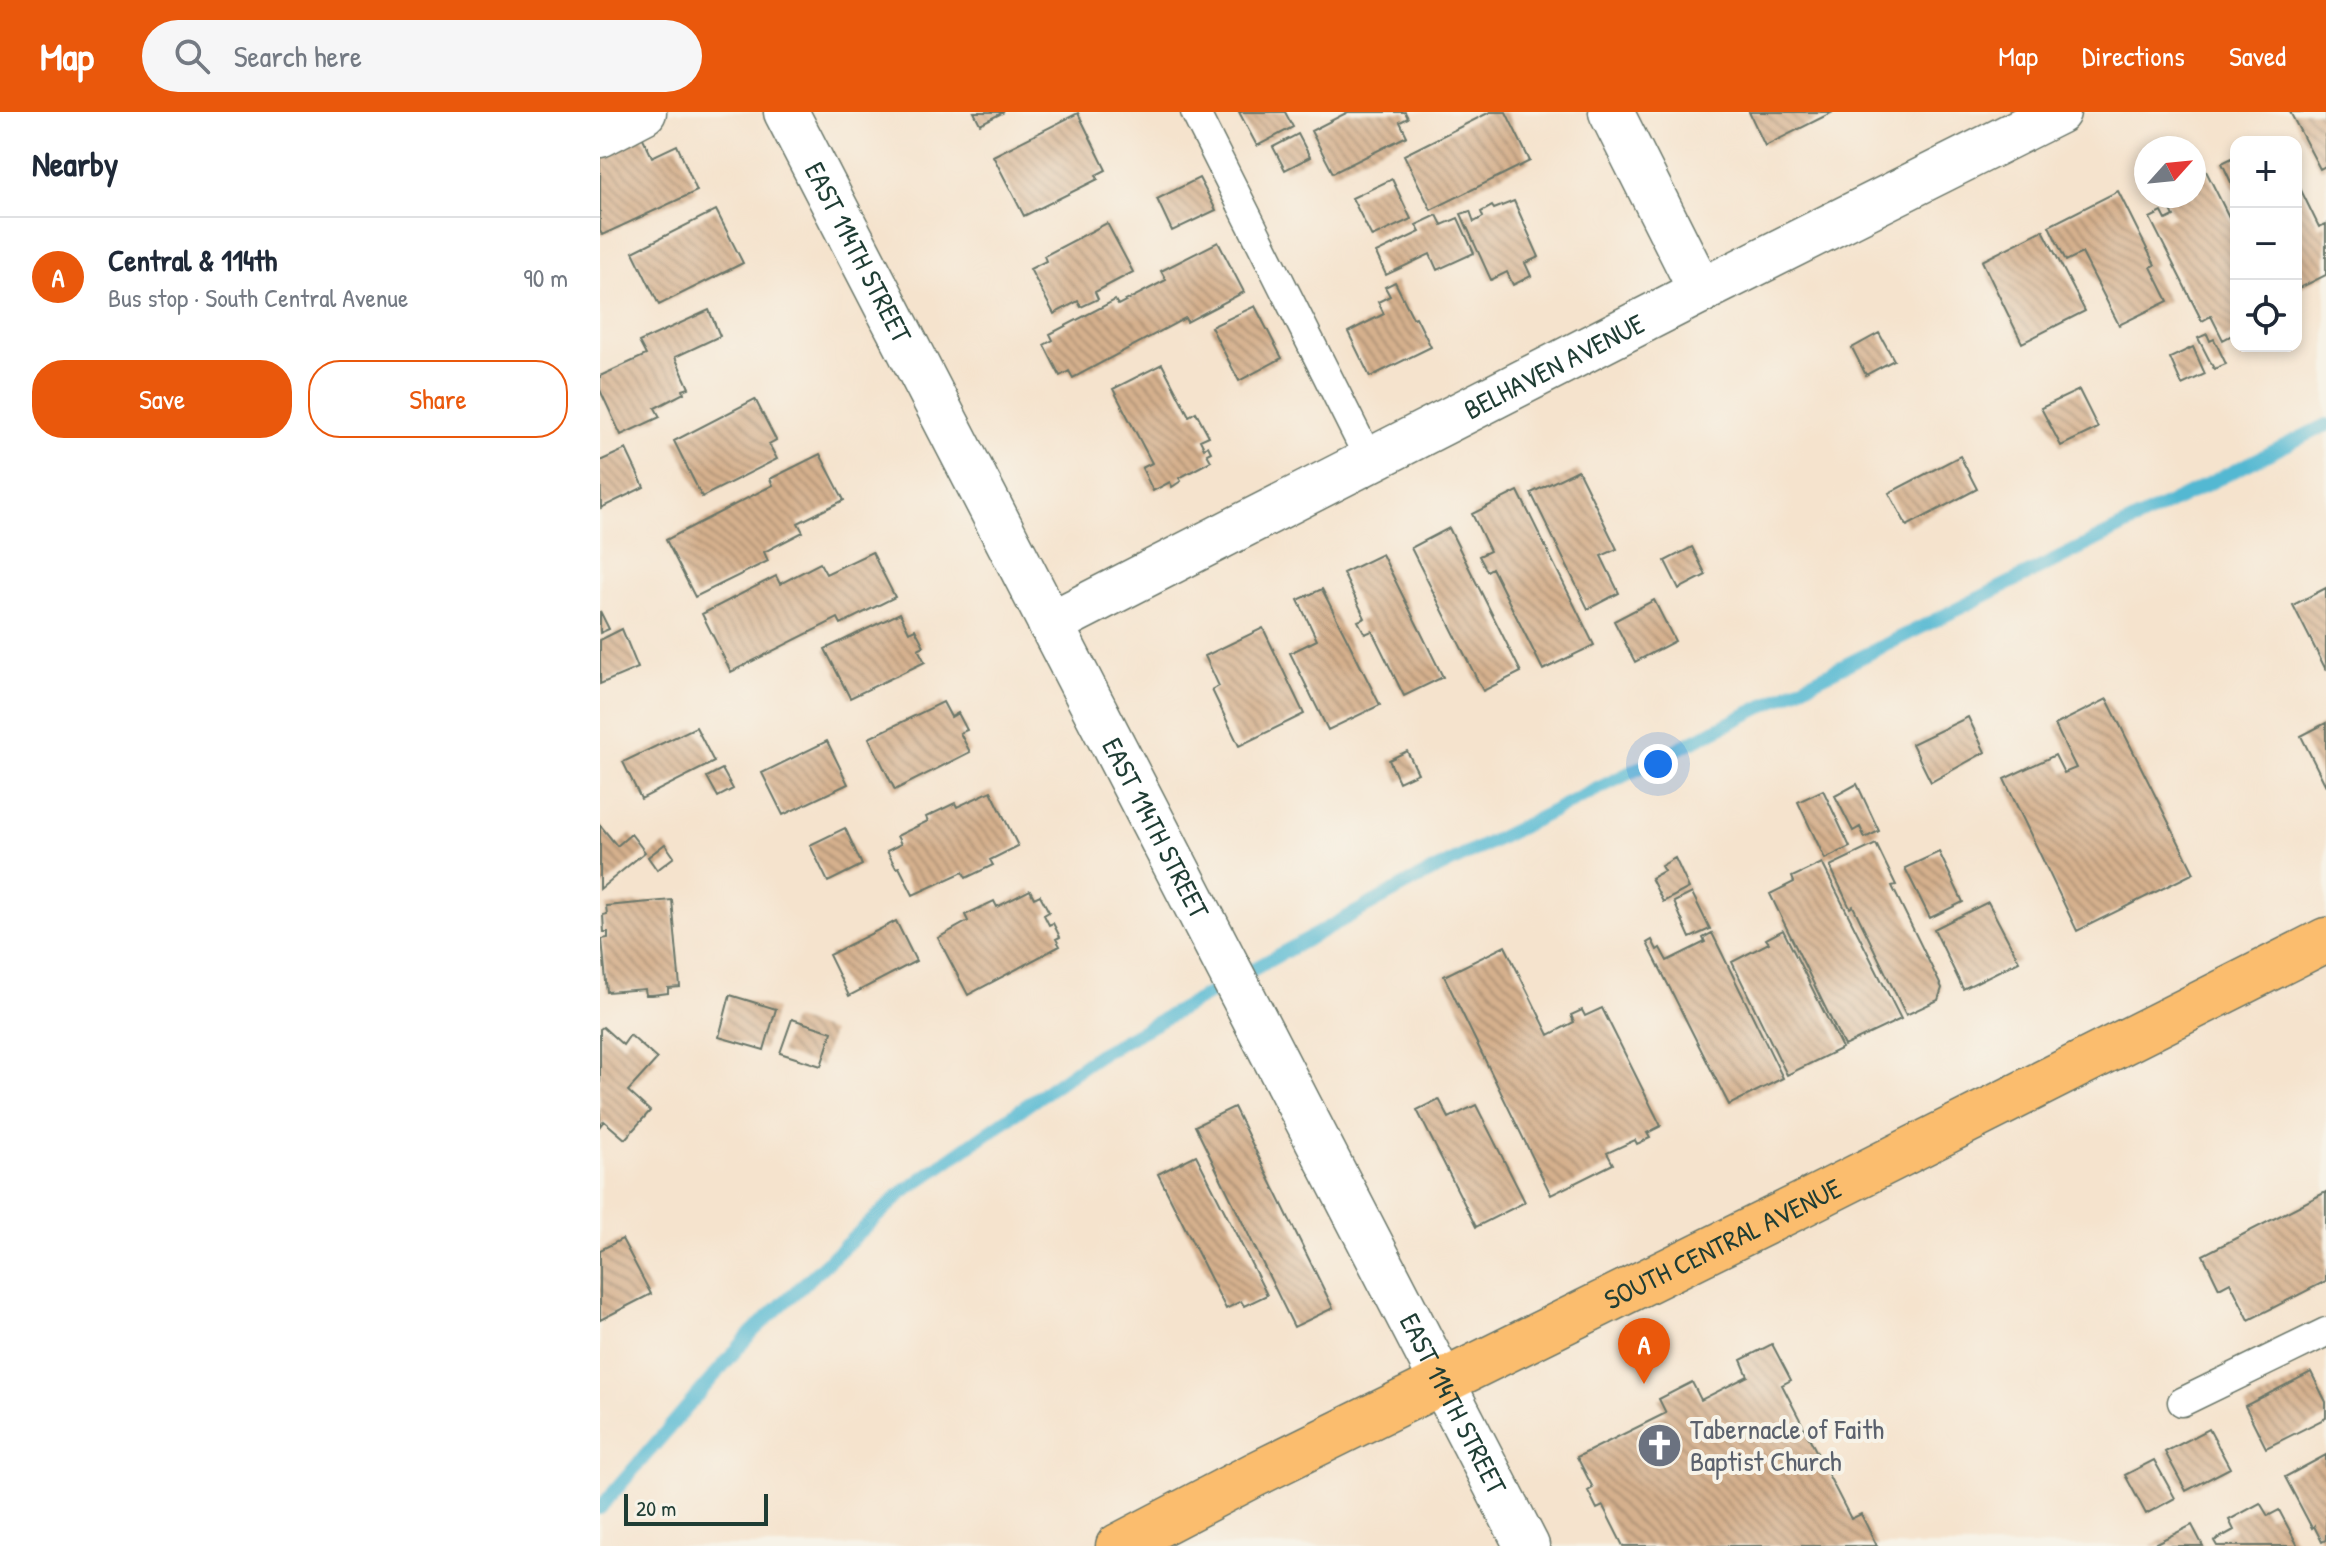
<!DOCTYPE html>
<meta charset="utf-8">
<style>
:root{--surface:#fff;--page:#f6f6f7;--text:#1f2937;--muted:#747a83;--line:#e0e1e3;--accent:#ea580c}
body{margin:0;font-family:"Patrick Hand",sans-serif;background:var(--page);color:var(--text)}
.controls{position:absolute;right:24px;top:24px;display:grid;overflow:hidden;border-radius:16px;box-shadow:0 4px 12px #0003}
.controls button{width:72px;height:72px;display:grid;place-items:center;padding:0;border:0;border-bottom:2px solid var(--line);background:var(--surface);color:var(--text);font:40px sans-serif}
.compass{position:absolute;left:1534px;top:24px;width:72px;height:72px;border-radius:50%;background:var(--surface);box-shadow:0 4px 12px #0003;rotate:63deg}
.scale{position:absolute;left:24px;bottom:20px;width:144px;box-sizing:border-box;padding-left:8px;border:4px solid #1f3d34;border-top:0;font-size:22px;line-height:28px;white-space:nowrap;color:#1f3d34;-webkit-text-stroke:6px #f7f3e8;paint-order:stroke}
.you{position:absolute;left:1058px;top:652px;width:28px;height:28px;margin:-20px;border:6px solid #fff;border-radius:50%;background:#1a73e8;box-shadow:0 0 0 12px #1a73e833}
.badge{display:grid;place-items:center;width:52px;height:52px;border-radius:50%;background:var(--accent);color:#fff;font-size:26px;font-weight:700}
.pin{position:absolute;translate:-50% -66px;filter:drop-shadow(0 2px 4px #0008)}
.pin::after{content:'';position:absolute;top:42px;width:28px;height:24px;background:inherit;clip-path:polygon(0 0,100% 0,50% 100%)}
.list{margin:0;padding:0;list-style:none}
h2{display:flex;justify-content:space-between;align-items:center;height:104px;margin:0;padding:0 32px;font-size:34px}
h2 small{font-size:26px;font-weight:400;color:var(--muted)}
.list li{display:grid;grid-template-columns:52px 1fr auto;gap:24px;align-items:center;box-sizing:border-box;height:120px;padding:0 32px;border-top:2px solid var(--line)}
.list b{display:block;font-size:30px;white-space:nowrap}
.list p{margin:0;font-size:26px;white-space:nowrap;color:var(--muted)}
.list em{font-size:26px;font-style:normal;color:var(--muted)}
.actions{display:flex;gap:16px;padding:24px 32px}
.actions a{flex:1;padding:18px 0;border:2px solid var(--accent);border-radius:32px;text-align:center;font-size:28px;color:var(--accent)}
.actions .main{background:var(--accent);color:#fff}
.icon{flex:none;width:44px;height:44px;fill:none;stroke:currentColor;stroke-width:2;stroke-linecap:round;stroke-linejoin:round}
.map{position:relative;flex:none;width:1726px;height:1434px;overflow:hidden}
header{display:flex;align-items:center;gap:48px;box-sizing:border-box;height:112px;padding:0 40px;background:var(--accent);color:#fff}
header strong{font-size:38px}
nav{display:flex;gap:44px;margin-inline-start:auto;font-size:28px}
.search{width:560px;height:72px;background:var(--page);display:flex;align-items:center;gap:20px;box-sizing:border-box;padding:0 28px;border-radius:44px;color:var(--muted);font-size:30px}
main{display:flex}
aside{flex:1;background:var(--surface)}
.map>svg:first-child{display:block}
</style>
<header>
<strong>Map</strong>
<div class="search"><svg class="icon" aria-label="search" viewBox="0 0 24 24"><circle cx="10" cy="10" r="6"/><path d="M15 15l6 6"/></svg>Search here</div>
<nav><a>Map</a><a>Directions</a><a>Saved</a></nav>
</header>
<main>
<aside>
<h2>Nearby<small></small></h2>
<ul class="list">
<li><span class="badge">A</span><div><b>Central &amp; 114th</b><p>Bus stop · South Central Avenue</p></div><em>90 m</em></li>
</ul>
<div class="actions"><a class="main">Save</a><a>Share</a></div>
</aside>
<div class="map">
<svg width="1726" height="1434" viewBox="0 0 1726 1434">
<defs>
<pattern id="building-back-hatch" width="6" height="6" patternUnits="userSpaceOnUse" patternTransform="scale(2)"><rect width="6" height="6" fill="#d5b08d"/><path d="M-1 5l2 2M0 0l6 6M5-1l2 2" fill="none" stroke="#ac9074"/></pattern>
</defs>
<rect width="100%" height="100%" fill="#f7f3e8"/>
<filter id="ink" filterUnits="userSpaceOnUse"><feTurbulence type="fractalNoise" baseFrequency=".0125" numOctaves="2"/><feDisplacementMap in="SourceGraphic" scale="16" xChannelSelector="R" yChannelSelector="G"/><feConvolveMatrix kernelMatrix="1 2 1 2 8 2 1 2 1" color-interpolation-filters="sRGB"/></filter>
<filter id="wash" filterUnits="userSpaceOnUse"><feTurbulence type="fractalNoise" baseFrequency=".006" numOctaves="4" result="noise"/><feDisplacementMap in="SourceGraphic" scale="32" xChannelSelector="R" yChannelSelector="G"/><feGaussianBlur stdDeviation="1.8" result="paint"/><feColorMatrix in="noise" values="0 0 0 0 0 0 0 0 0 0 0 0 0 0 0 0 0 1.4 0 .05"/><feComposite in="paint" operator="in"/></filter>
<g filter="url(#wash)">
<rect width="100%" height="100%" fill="#f5e3cd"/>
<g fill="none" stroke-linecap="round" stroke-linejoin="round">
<!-- stream -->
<path stroke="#53b8d2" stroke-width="14" d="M 0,1396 L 151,1221 L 302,1081 L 498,943 L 811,770 L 1726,313"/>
</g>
<g id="blocks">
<!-- building -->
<path fill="url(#building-back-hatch)" d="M 374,0 L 404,0 L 380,12 Z
M 639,0 L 685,0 L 693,15 L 657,34 Z
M 748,0 L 805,0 L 808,6 L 800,10 L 807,24 L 733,61 L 711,19 Z
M 890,0 L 906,0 L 930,49 L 831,98 L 804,43 Z
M 1149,0 L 1233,0 L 1165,34 Z
M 1690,0 L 1726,0 L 1726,54 L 1720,57 Z
M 478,1 L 506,58 L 496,63 L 498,67 L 424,104 L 393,44 Z
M 41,22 L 52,45 L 77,33 L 97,79 L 2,123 L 0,119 L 0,41 Z
M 698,22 L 710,45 L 685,58 L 673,35 Z
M 1594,35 L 1636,119 L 1636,221 L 1623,228 L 1611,204 L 1602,209 L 1550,106 L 1562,100 L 1566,108 L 1574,104 L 1564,84 L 1594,84 Z
M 1636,44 L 1636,81 L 1622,51 Z
M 599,66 L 616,98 L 572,119 L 557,87 Z
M 792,67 L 811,107 L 772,125 L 752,86 Z
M 1696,68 L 1719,115 L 1726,112 L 1726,163 L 1696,178 Z
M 1518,79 L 1555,153 L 1551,155 L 1568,189 L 1519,213 L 1482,141 L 1466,149 L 1449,114 Z
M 914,89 L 939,145 L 925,151 L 931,164 L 913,173 L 907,160 L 891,168 L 861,102 L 870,99 L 874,110 L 883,105 L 881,100 L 892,94 L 894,97 Z
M 116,98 L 143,151 L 59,193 L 33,140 Z
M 837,103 L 842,113 L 858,106 L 874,141 L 837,158 L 830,142 L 786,163 L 776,141 L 820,120 L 816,113 Z
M 507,111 L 533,160 L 495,180 L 498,187 L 481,195 L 478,189 L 454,202 L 430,157 L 446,149 L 444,144 Z
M 1443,118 L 1485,199 L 1422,231 L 1382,149 Z
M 618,130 L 644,180 L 587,210 L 585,206 L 473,266 L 469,259 L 460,264 L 444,233 L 453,228 L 450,222 L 515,188 L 518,193 L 566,168 L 561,159 Z
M 795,170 L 813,206 L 816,205 L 831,235 L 770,265 L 748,220 L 784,202 L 778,190 L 790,184 L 785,175 Z
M 655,194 L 682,246 L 639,269 L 611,215 Z
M 109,198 L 120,224 L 75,245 L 89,276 L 83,278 L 84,281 L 55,296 L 60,305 L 21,323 L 0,278 L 0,264 L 46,243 L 39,230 Z
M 1279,221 L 1294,248 L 1266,263 L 1252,236 Z
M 1607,222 L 1610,229 L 1614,227 L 1626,252 L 1614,257 L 1598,226 Z
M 1593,235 L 1605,262 L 1582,273 L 1570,246 Z
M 562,252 L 589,304 L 596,300 L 609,324 L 600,328 L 604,336 L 608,334 L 611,340 L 607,342 L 611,349 L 579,366 L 581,369 L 572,375 L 570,370 L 553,379 L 542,356 L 552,351 L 513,277 Z
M 1479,278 L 1498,316 L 1461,334 L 1441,296 Z
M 155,287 L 176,328 L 169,332 L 177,347 L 102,385 L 74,329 Z
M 26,337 L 44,375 L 1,396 L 0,349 Z
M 220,342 L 244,388 L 198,411 L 203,420 L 164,440 L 168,449 L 95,485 L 66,428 L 173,373 L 170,367 Z
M 1360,344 L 1377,377 L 1307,414 L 1289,381 Z
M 978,358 L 1017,437 L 1001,444 L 1019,481 L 988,497 L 931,381 Z
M 918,379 L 994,533 L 943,558 L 892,456 L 887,459 L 879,444 L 890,439 L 872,402 Z
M 849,416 L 921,560 L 883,579 L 811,436 Z
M 1092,435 L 1106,463 L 1079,477 L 1065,449 Z
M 272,440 L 295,485 L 241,512 L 238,506 L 131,560 L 102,502 L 176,464 L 180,472 L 220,451 L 226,462 Z
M 782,442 L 843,565 L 804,584 L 772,519 L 765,522 L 758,509 L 765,506 L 743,461 Z
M 1726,476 L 1726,558 L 1693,493 Z
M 722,477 L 780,593 L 728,618 L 690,541 L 717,528 L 698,488 Z
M 1054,488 L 1075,529 L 1035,550 L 1014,509 Z
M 0,499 L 9,517 L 0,521 Z
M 300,501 L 309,520 L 315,517 L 324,534 L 318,537 L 325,550 L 250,586 L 225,537 Z
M 663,516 L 704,602 L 639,634 L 612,578 L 619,574 L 605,544 Z
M 22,517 L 38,556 L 0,572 L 0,528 Z
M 1507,587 L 1594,761 L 1477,819 L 1404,667 L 1455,643 L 1464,661 L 1476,656 L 1455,613 Z
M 343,590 L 351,605 L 358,601 L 367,618 L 360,621 L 370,640 L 295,678 L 269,626 Z
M 1368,605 L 1385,640 L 1331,670 L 1312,632 Z
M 1726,611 L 1726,674 L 1701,624 Z
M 96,615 L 114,650 L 41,687 L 23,650 Z
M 227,629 L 248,672 L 183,703 L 162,661 Z
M 807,639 L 818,661 L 799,670 L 789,648 Z
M 122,657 L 133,677 L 118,685 L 107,665 Z
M 1257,672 L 1279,719 L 1265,726 L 1260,715 L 1253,719 L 1235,684 Z
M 1223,678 L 1250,735 L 1225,747 L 1198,690 Z
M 391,679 L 418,734 L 390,748 L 393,753 L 366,766 L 363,760 L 313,783 L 299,755 L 296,756 L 287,739 L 301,732 L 297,724 L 328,709 L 326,705 L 355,691 L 357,695 Z
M 0,713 L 17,734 L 31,722 L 45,740 L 0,777 Z
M 245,716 L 262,753 L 228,770 L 210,733 Z
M 65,732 L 74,745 L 57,758 L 48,745 Z
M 1276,732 L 1296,773 L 1292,774 L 1342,876 L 1338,888 L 1306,903 L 1253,794 L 1250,796 L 1230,754 Z
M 1339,740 L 1363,790 L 1330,806 L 1305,756 Z
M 1075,746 L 1089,776 L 1063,790 L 1051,766 L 1064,759 L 1061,754 Z
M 1222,751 L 1301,907 L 1244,934 L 1170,782 L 1194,770 L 1192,765 Z
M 430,778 L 434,786 L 440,783 L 449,800 L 444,803 L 449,813 L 453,811 L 460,825 L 456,827 L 460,834 L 368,883 L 338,826 L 368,809 L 365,803 L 394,789 L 397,795 Z
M 1092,781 L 1110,817 L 1090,826 L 1074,790 Z
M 72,788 L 80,875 L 68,876 L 68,881 L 52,883 L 46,883 L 45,877 L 7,880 L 2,827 L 8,826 L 8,820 L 4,820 L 3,803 L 7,802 L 6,794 Z
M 1388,790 L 1419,849 L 1363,877 L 1334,817 Z
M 296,809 L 316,849 L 249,884 L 229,843 Z
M 1183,818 L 1242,936 L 1187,963 L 1132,850 L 1169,831 L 1166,827 Z
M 1112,821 L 1183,966 L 1129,993 L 1047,831 L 1052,828 L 1057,838 L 1060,836 L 1067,849 L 1105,830 L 1103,826 Z
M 905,834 L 949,923 L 974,910 L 971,903 L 982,898 L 985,904 L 1002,896 L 1061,1014 L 1047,1021 L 1050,1026 L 1037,1032 L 1035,1028 L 1007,1041 L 1013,1052 L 951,1083 L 844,864 Z
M 130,883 L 176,897 L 164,938 L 119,925 Z
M 192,907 L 232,920 L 221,954 L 180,941 Z
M 3,915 L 23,933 L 30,923 L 57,947 L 28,979 L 50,999 L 25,1027 L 4,1009 L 0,1014 L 0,917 Z
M 839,987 L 849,1006 L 876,993 L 925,1090 L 876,1115 L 817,998 Z
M 634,995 L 733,1196 L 694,1215 L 595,1014 Z
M 596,1043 L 667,1183 L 644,1194 L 641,1189 L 626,1197 L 558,1062 Z
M 1726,1080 L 1726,1169 L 1649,1208 L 1630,1170 L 1619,1176 L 1603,1143 Z
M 22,1127 L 51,1182 L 0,1208 L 0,1138 Z
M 1172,1232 L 1191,1268 L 1182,1273 L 1251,1407 L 1261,1402 L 1277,1434 L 1023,1434 L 1003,1394 L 997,1397 L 988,1379 L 993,1376 L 977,1345 L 1066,1301 L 1059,1287 L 1092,1270 L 1101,1288 L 1148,1264 L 1141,1248 Z
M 1711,1260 L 1726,1290 L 1726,1306 L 1666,1336 L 1645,1294 Z
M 1609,1317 L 1630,1356 L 1586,1379 L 1565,1340 Z
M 1726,1343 L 1726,1428 L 1722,1430 L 1714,1414 L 1712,1416 L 1685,1365 Z
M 1554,1348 L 1575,1386 L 1546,1402 L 1525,1363 Z
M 1660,1391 L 1668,1404 L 1679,1398 L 1698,1434 L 1617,1434 L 1614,1429 L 1634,1418 L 1629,1408 Z
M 1592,1413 L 1603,1434 L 1550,1434 Z"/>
</g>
</g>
<g filter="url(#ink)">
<use href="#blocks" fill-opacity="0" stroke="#6a776a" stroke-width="2"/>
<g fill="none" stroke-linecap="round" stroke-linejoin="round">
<defs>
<path id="lane" d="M 595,0 L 770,349
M 1582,1290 L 1726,1220"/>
<g id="street">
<path id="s1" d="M 186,0 L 927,1434"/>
<path d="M 1011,0 L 1101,179"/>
<path d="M 0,23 L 44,0"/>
<path id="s2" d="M 450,512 L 1101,179 L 1458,0"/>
</g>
<g id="primary">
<path id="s3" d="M 518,1434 L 654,1363 L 1201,1093 L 1726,828"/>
</g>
</defs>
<!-- lane casing -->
<use href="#lane" stroke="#6a776a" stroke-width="31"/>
<!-- street casing -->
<use href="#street" stroke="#6a776a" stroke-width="47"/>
<!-- primary casing -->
<use href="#primary" stroke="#6a776a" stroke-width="47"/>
<!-- lane -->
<use href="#lane" stroke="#fff" stroke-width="28"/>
<!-- street -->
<use href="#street" stroke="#fff" stroke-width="44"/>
<!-- primary -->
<use href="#primary" stroke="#fbbd6e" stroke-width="44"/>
</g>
</g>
<!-- icons -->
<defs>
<symbol id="church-disc" viewBox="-11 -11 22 22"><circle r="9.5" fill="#6b7280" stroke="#f7f3e8"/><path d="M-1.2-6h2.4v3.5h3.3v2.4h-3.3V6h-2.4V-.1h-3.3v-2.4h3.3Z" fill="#fff"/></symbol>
</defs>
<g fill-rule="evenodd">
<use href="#church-disc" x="1034" y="1308" width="51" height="51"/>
</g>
<g text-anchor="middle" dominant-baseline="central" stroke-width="8" stroke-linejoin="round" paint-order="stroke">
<!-- street labels -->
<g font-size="28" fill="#1f3d34" stroke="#f7f3e8">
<text stroke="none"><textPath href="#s1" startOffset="158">EAST 114TH STREET</textPath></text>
<text stroke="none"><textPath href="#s2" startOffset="566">BELHAVEN AVENUE</textPath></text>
<text stroke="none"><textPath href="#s1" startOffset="806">EAST 114TH STREET</textPath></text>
<text stroke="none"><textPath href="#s3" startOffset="676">SOUTH CENTRAL AVENUE</textPath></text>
<text stroke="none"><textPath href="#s1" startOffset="1454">EAST 114TH STREET</textPath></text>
</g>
<!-- worship labels -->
<g font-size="28" fill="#5b616d" stroke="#f7f3e8" text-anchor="start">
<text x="1090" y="1317">Tabernacle of Faith<tspan x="1090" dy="32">Baptist Church</tspan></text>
</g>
</g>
</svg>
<div class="controls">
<button>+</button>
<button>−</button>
<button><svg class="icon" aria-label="locate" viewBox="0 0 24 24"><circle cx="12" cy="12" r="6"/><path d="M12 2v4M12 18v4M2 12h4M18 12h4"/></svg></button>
</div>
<svg class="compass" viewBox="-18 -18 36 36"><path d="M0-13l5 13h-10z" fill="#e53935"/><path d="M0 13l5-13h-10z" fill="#747a83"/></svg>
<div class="scale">20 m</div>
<div class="you"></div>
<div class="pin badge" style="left:1044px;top:1272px">A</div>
</div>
</main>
